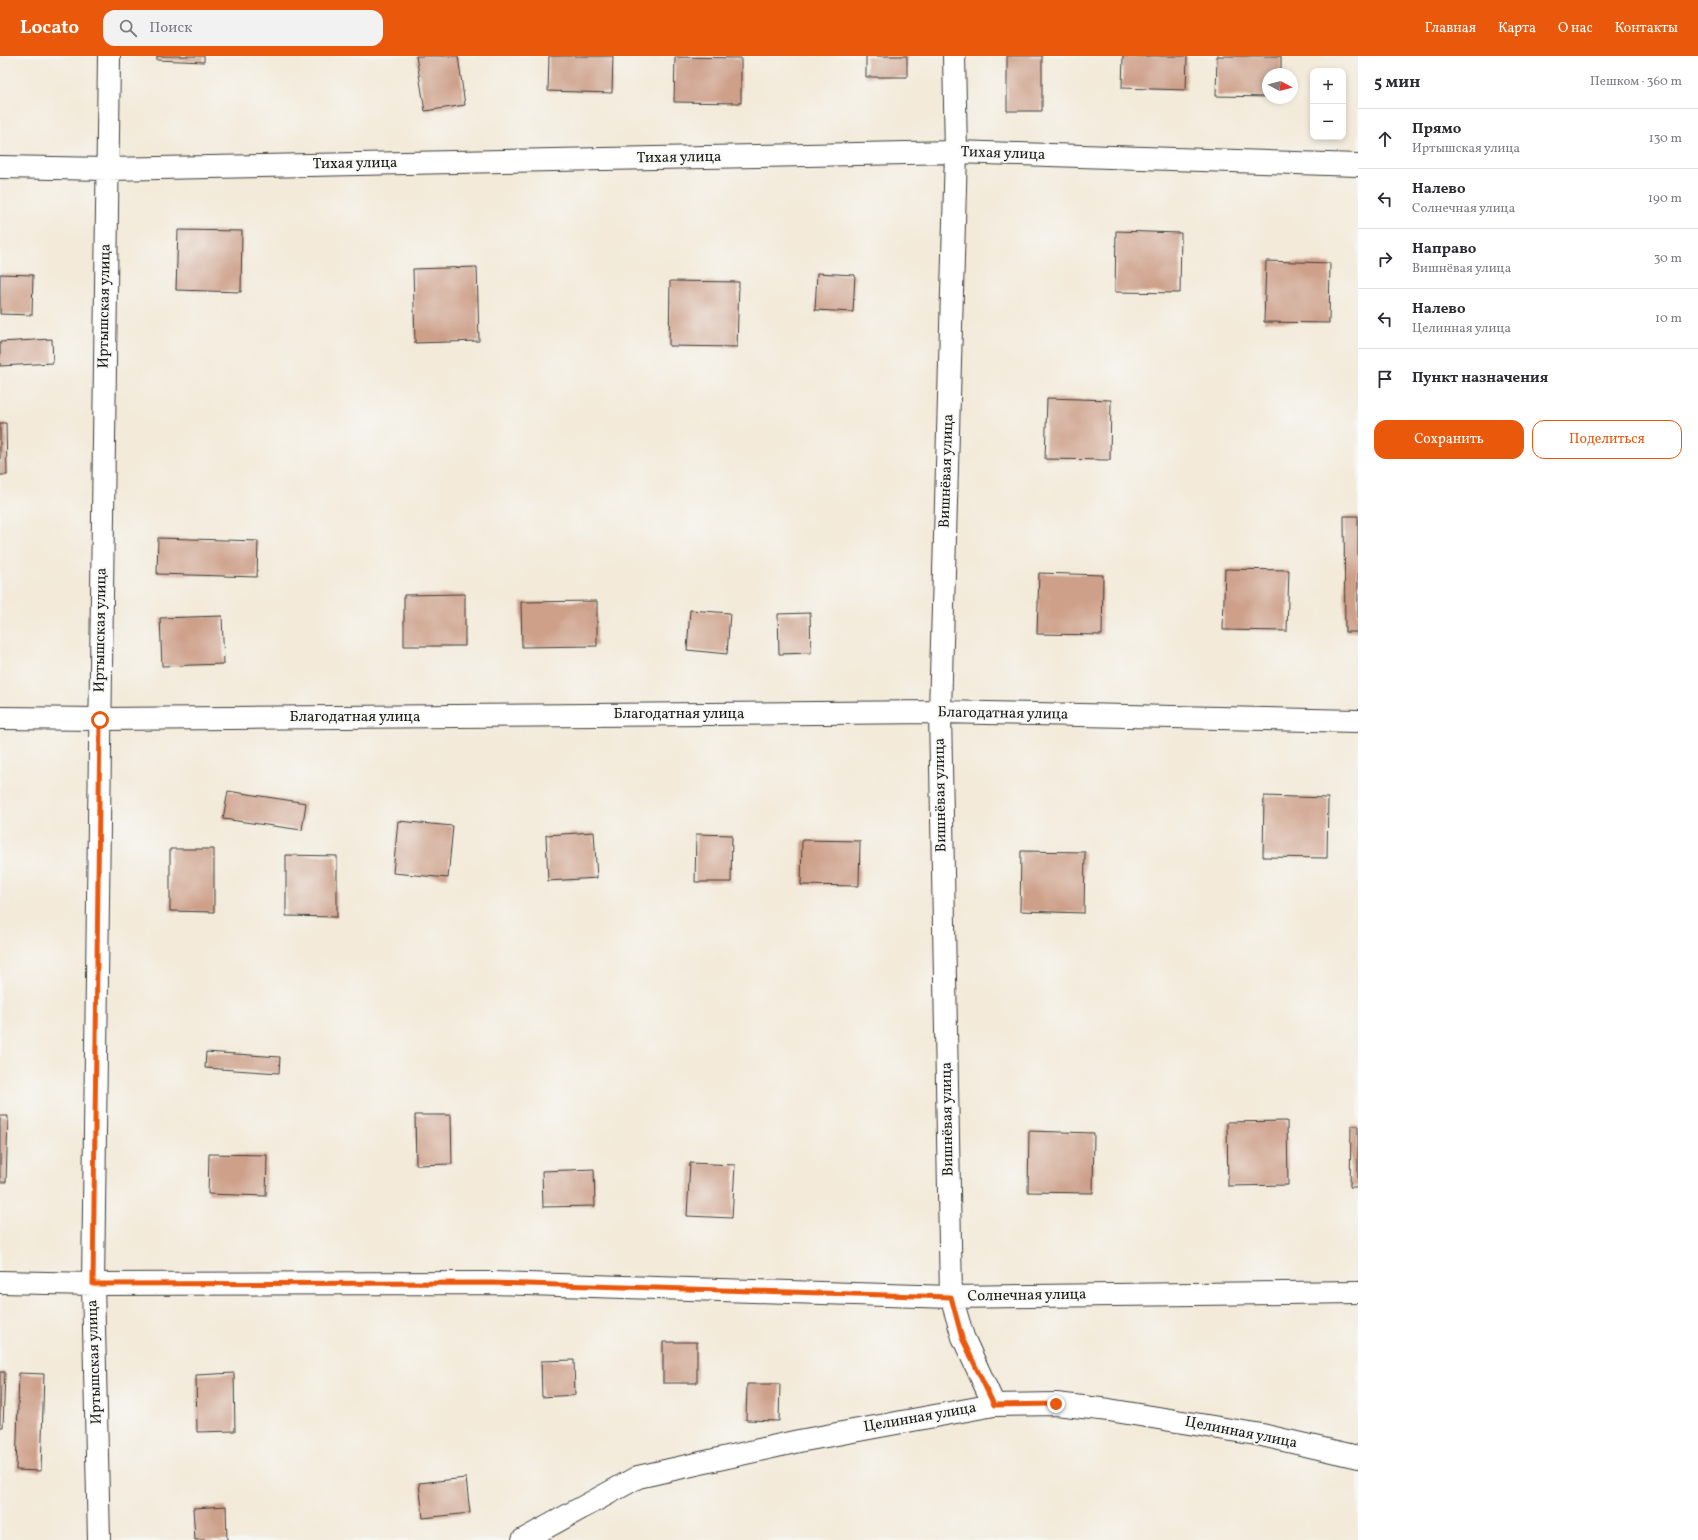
<!DOCTYPE html>
<html lang="ru">
<meta charset="utf-8">
<style>
:root{--surface:#fff;--page:#f2f2f3;--text:#2b2b33;--muted:#7c7c81;--line:#e1e1e2;--accent:#ea580c}
body{margin:0;font-family:Vollkorn,serif;background:var(--page);color:var(--text)}
.controls{position:absolute;right:12px;top:12px;display:grid;overflow:hidden;border-radius:8px;box-shadow:0 2px 6px #0003}
.controls button{width:36px;height:36px;display:grid;place-items:center;padding:0;border:0;border-bottom:1px solid var(--line);background:var(--surface);color:var(--text);font:20px sans-serif}
.compass{position:absolute;left:1262px;top:12px;width:36px;height:36px;border-radius:50%;background:var(--surface);box-shadow:0 2px 6px #0003;rotate:97deg}
.stop{position:absolute;width:12px;height:12px;margin:-9px;border:3px solid #ea580c;border-radius:50%;background:#fff}
.stop.end{background:#ea580c;border-color:#fff;box-shadow:0 1px 4px #0008}
.list{margin:0;padding:0;list-style:none}
h2{display:flex;justify-content:space-between;align-items:center;height:52px;margin:0;padding:0 16px;font-size:17px}
h2 small{font-size:13px;font-weight:400;color:var(--muted)}
.list li{display:grid;grid-template-columns:26px 1fr auto;gap:12px;align-items:center;box-sizing:border-box;height:60px;padding:0 16px;border-top:1px solid var(--line)}
.list b{display:block;font-size:15px;white-space:nowrap}
.list p{margin:0;font-size:13px;white-space:nowrap;color:var(--muted)}
.list em{font-size:13px;font-style:normal;color:var(--muted)}
.actions{display:flex;gap:8px;padding:12px 16px}
.actions a{flex:1;padding:9px 0;border:1px solid var(--accent);border-radius:12px;text-align:center;font-size:14px;color:var(--accent)}
.actions .main{background:var(--accent);color:#fff}
.icon{flex:none;width:22px;height:22px;fill:none;stroke:currentColor;stroke-width:2;stroke-linecap:round;stroke-linejoin:round}
.map{position:relative;flex:none;width:1358px;height:1484px;overflow:hidden}
header{display:flex;align-items:center;gap:24px;box-sizing:border-box;height:56px;padding:0 20px;background:var(--accent);color:#fff}
header strong{font-size:19px}
nav{display:flex;gap:22px;margin-inline-start:auto;font-size:14px}
.search{width:280px;height:36px;background:var(--page);display:flex;align-items:center;gap:10px;box-sizing:border-box;padding:0 14px;border-radius:12px;color:var(--muted);font-size:15px}
main{display:flex}
aside{flex:1;background:var(--surface)}
.map>svg:first-child{display:block}
</style>
<header>
<strong>Locato</strong>
<div class="search"><svg class="icon" aria-label="search" viewBox="0 0 24 24"><circle cx="10" cy="10" r="6"/><path d="M15 15l6 6"/></svg>Поиск</div>
<nav><a>Главная</a><a>Карта</a><a>О нас</a><a>Контакты</a></nav>
</header>
<main>
<div class="map">
<svg width="1358" height="1484" viewBox="0 0 1358 1484">
<rect width="100%" height="100%" fill="#f6f6f2"/>
<filter id="ink" filterUnits="userSpaceOnUse"><feTurbulence type="fractalNoise" baseFrequency=".025" numOctaves="2"/><feDisplacementMap in="SourceGraphic" scale="8" xChannelSelector="R" yChannelSelector="G"/><feConvolveMatrix kernelMatrix="1 2 1 2 8 2 1 2 1" color-interpolation-filters="sRGB"/></filter>
<filter id="wash" filterUnits="userSpaceOnUse"><feTurbulence type="fractalNoise" baseFrequency=".012" numOctaves="4" result="noise"/><feDisplacementMap in="SourceGraphic" scale="16" xChannelSelector="R" yChannelSelector="G"/><feGaussianBlur stdDeviation="0.9" result="paint"/><feColorMatrix in="noise" values="0 0 0 0 0 0 0 0 0 0 0 0 0 0 0 0 0 1.4 0 .05"/><feComposite in="paint" operator="in"/></filter>
<g filter="url(#wash)">
<rect width="100%" height="100%" fill="#f3ead9"/>
<g id="blocks">
<!-- building -->
<path fill="#cea08a" d="M 157,0 L 204,0 L 204,6 L 157,4 Z
M 416,0 L 458,0 L 465,49 L 425,55 Z
M 549,0 L 613,0 L 612,37 L 548,35 Z
M 866,0 L 907,0 L 907,21 L 866,21 Z
M 1007,0 L 1042,0 L 1042,55 L 1007,55 Z
M 1123,0 L 1187,0 L 1186,34 L 1122,32 Z
M 1217,0 L 1281,0 L 1281,18 L 1268,18 L 1268,41 L 1216,40 Z
M 675,1 L 741,2 L 741,47 L 674,46 Z
M 178,174 L 242,175 L 241,236 L 176,234 Z
M 1116,175 L 1181,177 L 1180,237 L 1115,236 Z
M 1266,205 L 1330,207 L 1329,267 L 1264,266 Z
M 477,211 L 479,285 L 415,287 L 413,213 Z
M 817,217 L 855,219 L 853,256 L 815,254 Z
M 0,218 L 33,219 L 32,259 L 0,258 Z
M 670,225 L 739,226 L 737,291 L 669,290 Z
M 52,283 L 53,307 L 0,310 L 0,286 Z
M 1047,342 L 1111,344 L 1110,404 L 1045,403 Z
M 0,367 L 6,367 L 7,419 L 0,419 Z
M 1344,460 L 1358,460 L 1358,576 L 1345,576 Z
M 158,482 L 258,485 L 257,521 L 157,518 Z
M 1225,513 L 1289,514 L 1287,575 L 1223,574 Z
M 1039,517 L 1103,519 L 1102,579 L 1037,578 Z
M 465,538 L 465,590 L 404,590 L 404,539 Z
M 597,545 L 597,590 L 522,591 L 521,546 Z
M 690,554 L 730,557 L 727,598 L 687,594 Z
M 810,557 L 811,597 L 779,598 L 778,558 Z
M 222,560 L 224,608 L 162,610 L 160,562 Z
M 228,735 L 306,747 L 302,774 L 223,763 Z
M 1264,740 L 1328,742 L 1327,802 L 1263,801 Z
M 398,765 L 453,770 L 448,822 L 393,817 Z
M 594,776 L 597,822 L 548,825 L 546,779 Z
M 696,778 L 732,779 L 731,826 L 695,826 Z
M 802,784 L 860,785 L 859,830 L 801,829 Z
M 170,793 L 214,793 L 214,856 L 170,855 Z
M 1021,795 L 1085,796 L 1084,857 L 1020,855 Z
M 286,799 L 337,800 L 337,861 L 286,860 Z
M 206,996 L 280,1001 L 279,1017 L 205,1012 Z
M 415,1059 L 451,1059 L 452,1108 L 416,1109 Z
M 0,1060 L 8,1060 L 6,1126 L 0,1126 Z
M 1287,1065 L 1288,1129 L 1228,1130 L 1227,1066 Z
M 1351,1070 L 1358,1070 L 1358,1131 L 1350,1131 Z
M 1029,1075 L 1094,1077 L 1093,1137 L 1028,1136 Z
M 209,1098 L 267,1099 L 266,1140 L 208,1138 Z
M 690,1107 L 735,1109 L 732,1162 L 687,1160 Z
M 594,1113 L 595,1150 L 543,1151 L 542,1115 Z
M 663,1286 L 697,1286 L 697,1327 L 663,1327 Z
M 574,1304 L 575,1339 L 542,1341 L 541,1305 Z
M 0,1316 L 5,1316 L 3,1371 L 0,1371 Z
M 19,1317 L 44,1318 L 41,1415 L 16,1414 Z
M 234,1317 L 235,1375 L 197,1376 L 196,1319 Z
M 747,1328 L 780,1328 L 779,1365 L 746,1364 Z
M 466,1422 L 470,1457 L 423,1462 L 419,1427 Z
M 226,1450 L 227,1484 L 195,1484 L 193,1452 Z"/>
</g>
</g>
<g filter="url(#ink)">
<use href="#blocks" fill-opacity="0" stroke="#3c3b38" stroke-width="1"/>
<g fill="none" stroke-linecap="round" stroke-linejoin="round">
<defs>
<path id="minor" d="M 954,0 L 956,96 L 940,656 L 951,1241 L 963,1281 L 994,1349
M 0,111 L 107,113 L 956,96 L 1358,109
M 0,662 L 100,663 L 940,656 L 1358,665
M 0,1226 L 93,1228 L 492,1227 L 951,1241 L 1358,1236
M 99,1484 L 93,1228 L 109,0
M 523,1484 L 638,1421 L 799,1385 L 994,1349 L 1056,1348 L 1109,1354 L 1262,1379 L 1358,1401"/>
</defs>
<!-- minor casing -->
<use href="#minor" stroke="#3c3b38" stroke-width="24"/>
<!-- minor -->
<use href="#minor" stroke="#fff" stroke-width="22"/>
</g>
</g>
<g fill="none" stroke-linecap="round" stroke-linejoin="round" filter="url(#ink)">
<!-- route -->
<path stroke="#ea580c" stroke-width="5" d="M 100,664 L 93,1228 L 492,1227 L 951,1241 L 962,1282 L 994,1349 L 1056,1348"/>
</g>
<g text-anchor="middle" dominant-baseline="central" stroke-width="3.5" stroke-linejoin="round" paint-order="stroke">
<!-- street labels -->
<g font-size="15" fill="#1c1c1c" stroke="#f6f6f2">
<text transform="translate(1003 98) rotate(2)">Тихая улица</text>
<text transform="translate(679 102) rotate(-1)">Тихая улица</text>
<text transform="translate(355 108) rotate(-1)">Тихая улица</text>
<text transform="translate(105 250) rotate(-89)">Иртышская улица</text>
<text transform="translate(947 415) rotate(-88)">Вишнёвая улица</text>
<text transform="translate(101 574) rotate(-89)">Иртышская улица</text>
<text x="679" y="658">Благодатная улица</text>
<text transform="translate(1003 658) rotate(1)">Благодатная улица</text>
<text x="355" y="661">Благодатная улица</text>
<text transform="translate(941 739) rotate(-91)">Вишнёвая улица</text>
<text transform="translate(948 1063) rotate(-91)">Вишнёвая улица</text>
<text transform="translate(1027 1240) rotate(-1)">Солнечная улица</text>
<text transform="translate(95 1306) rotate(-92)">Иртышская улица</text>
<text transform="translate(920 1362) rotate(-10)">Целинная улица</text>
<text transform="translate(1241 1377) rotate(11)">Целинная улица</text>
</g>
</g>
</svg>
<div class="controls">
<button>+</button>
<button>−</button>
</div>
<svg class="compass" viewBox="-18 -18 36 36"><path d="M0-13l5 13h-10z" fill="#e53935"/><path d="M0 13l5-13h-10z" fill="#7c7c81"/></svg>
<div class="stop" style="left:100px;top:664px"></div>
<div class="stop end" style="left:1056px;top:1348px"></div>
</div>
<aside>
<h2>5 мин<small>Пешком · 360 m</small></h2>
<ul class="list">
<li><svg class="icon" aria-label="ahead" viewBox="0 0 24 24"><path d="M12 20V5M6 11l6-6 6 6"/></svg><div><b>Прямо</b><p>Иртышская улица</p></div><em>130 m</em></li>
<li><svg class="icon" aria-label="left" viewBox="0 0 24 24"><path d="M17 20v-9H6M10 6l-5 5 5 5"/></svg><div><b>Налево</b><p>Солнечная улица</p></div><em>190 m</em></li>
<li><svg class="icon" aria-label="right" viewBox="0 0 24 24"><path d="M7 20v-9h11M14 6l5 5-5 5"/></svg><div><b>Направо</b><p>Вишнёвая улица</p></div><em>30 m</em></li>
<li><svg class="icon" aria-label="left" viewBox="0 0 24 24"><path d="M17 20v-9H6M10 6l-5 5 5 5"/></svg><div><b>Налево</b><p>Целинная улица</p></div><em>10 m</em></li>
<li><svg class="icon" aria-label="arrive" viewBox="0 0 24 24"><path d="M6 21V4h12l-3 4 3 4H6"/></svg><div><b>Пункт назначения</b></div></li>
</ul>
<div class="actions"><a class="main">Сохранить</a><a>Поделиться</a></div>
</aside>
</main>
